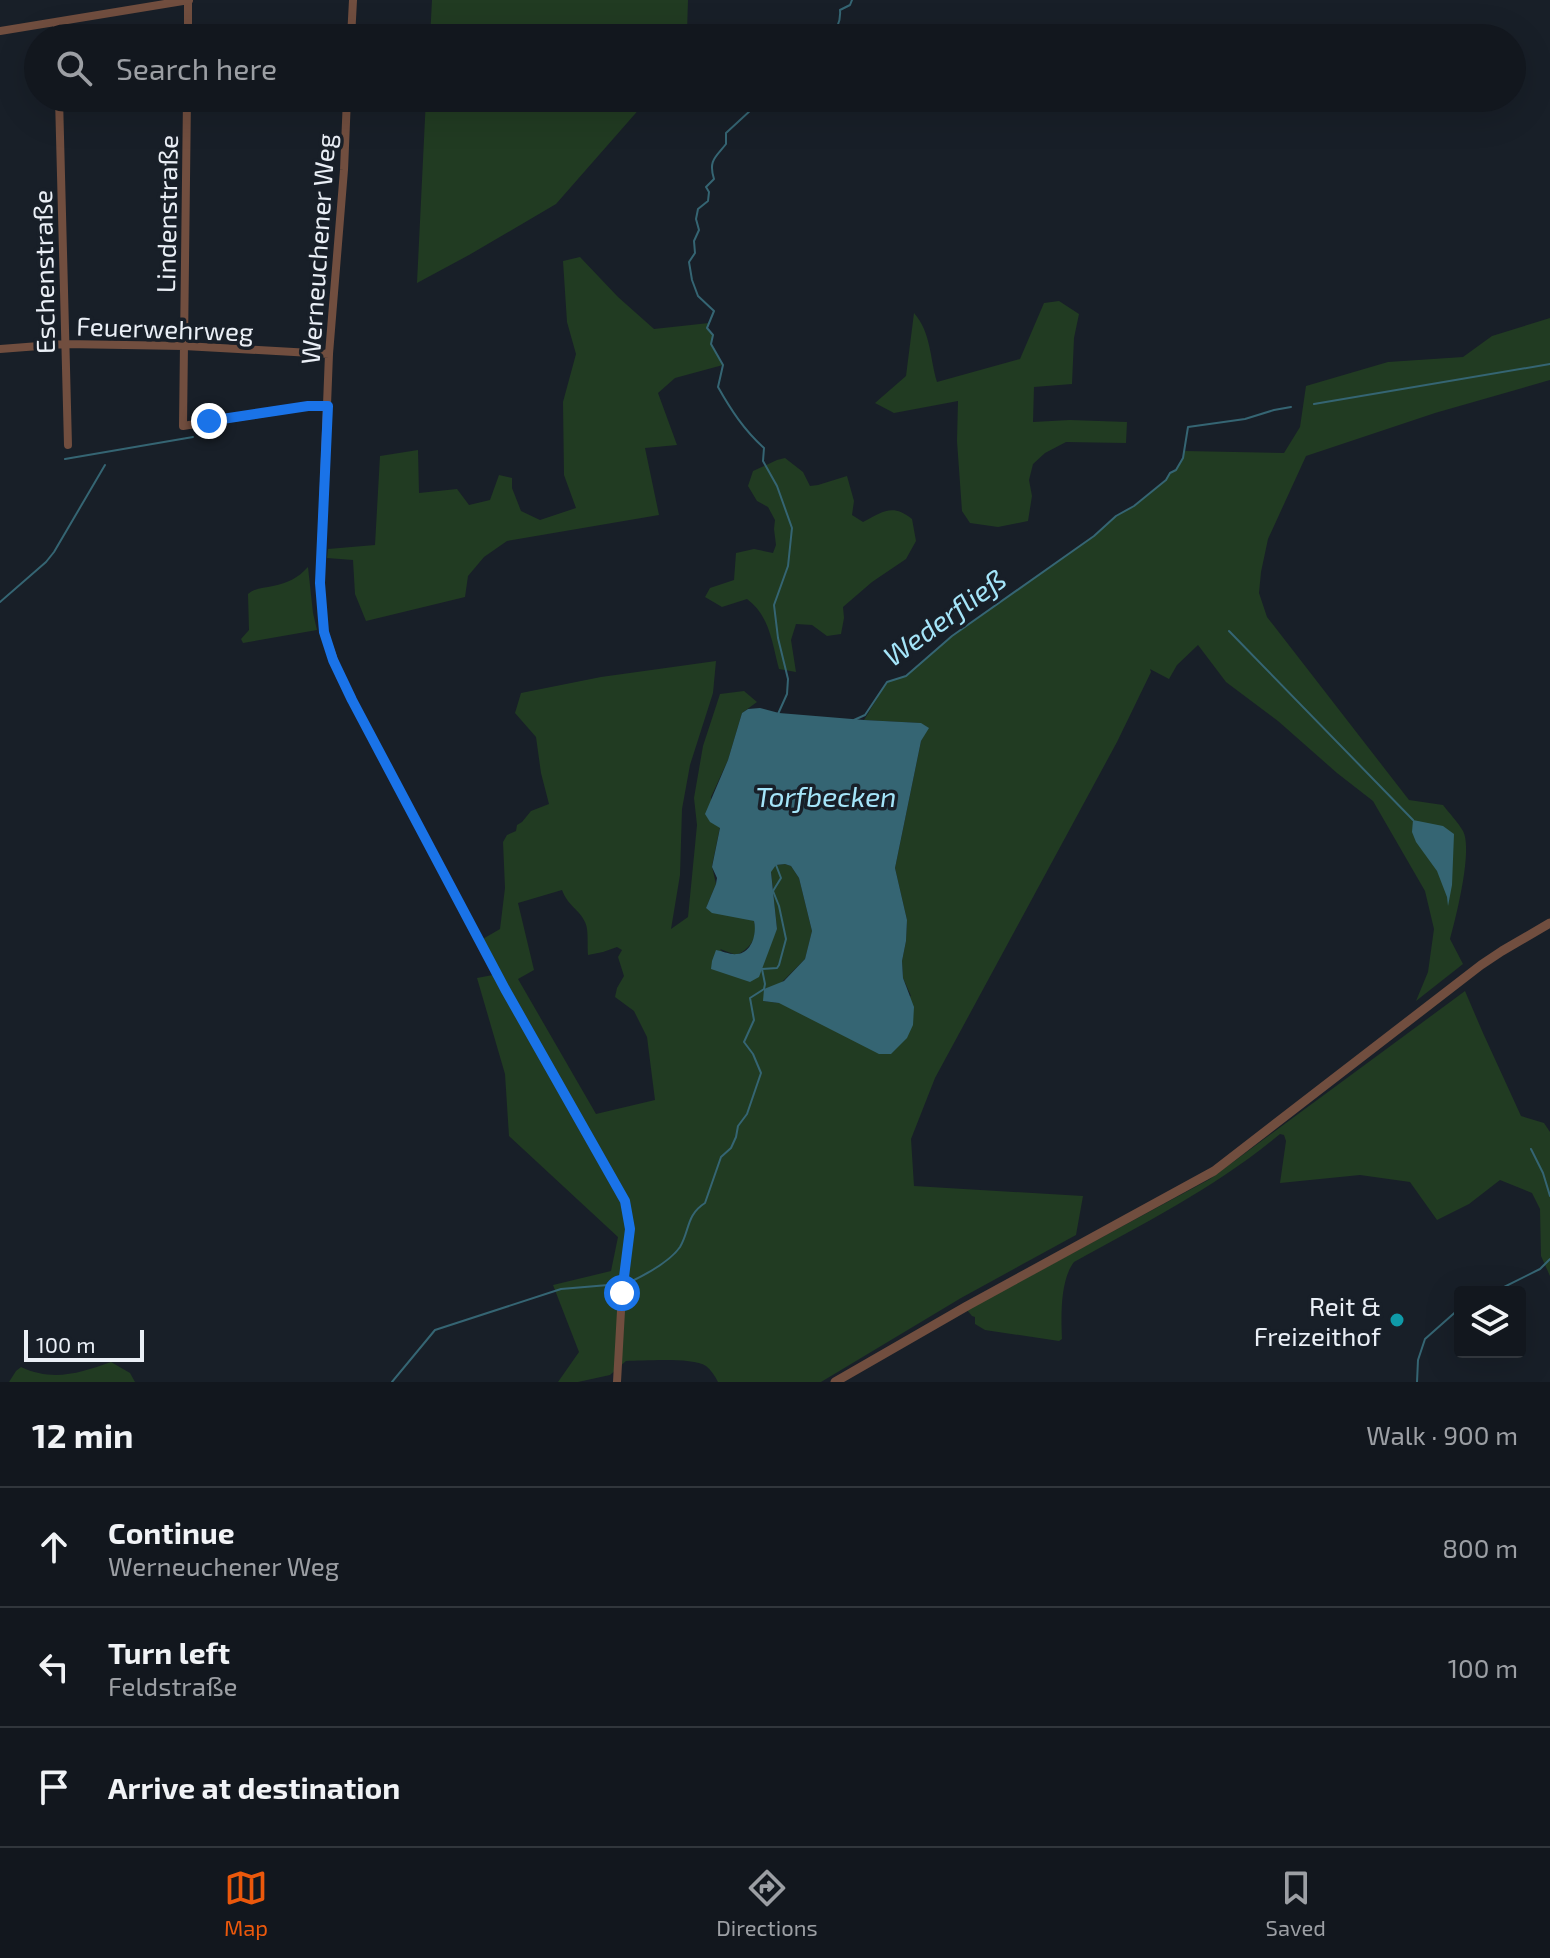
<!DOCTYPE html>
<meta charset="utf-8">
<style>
:root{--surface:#12171e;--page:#1f242b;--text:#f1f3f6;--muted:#9c9fa4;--line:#31363c;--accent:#ea580c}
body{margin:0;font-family:"Exo 2",sans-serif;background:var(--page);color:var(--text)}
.controls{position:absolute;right:24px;bottom:24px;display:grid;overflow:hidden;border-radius:8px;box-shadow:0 8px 32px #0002}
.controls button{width:72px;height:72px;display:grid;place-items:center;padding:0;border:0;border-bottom:2px solid var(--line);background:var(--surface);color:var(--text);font:40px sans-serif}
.scale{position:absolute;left:24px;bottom:20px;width:120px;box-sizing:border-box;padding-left:8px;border:4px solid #eaeff6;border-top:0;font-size:22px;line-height:28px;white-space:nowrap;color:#eaeff6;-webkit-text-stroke:6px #181f28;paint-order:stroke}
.stop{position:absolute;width:24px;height:24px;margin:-18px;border:6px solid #1a73e8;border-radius:50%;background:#fff}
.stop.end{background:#1a73e8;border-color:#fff;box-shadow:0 2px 8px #0008}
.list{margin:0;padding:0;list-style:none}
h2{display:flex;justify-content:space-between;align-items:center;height:104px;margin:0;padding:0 32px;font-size:34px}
h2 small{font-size:26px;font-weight:400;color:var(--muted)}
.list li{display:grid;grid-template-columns:52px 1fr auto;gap:24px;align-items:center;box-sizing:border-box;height:120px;padding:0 32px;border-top:2px solid var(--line)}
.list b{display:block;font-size:30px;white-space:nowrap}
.list p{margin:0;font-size:26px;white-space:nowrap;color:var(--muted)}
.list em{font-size:26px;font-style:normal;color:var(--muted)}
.icon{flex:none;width:44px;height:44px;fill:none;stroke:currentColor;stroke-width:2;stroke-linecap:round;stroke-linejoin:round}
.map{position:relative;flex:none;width:1550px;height:1382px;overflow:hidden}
.search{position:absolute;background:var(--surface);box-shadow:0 8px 32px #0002;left:24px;right:24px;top:24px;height:88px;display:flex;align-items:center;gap:20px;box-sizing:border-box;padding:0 28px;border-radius:44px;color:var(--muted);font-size:30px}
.sheet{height:464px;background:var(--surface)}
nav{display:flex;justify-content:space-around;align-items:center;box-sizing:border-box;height:112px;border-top:2px solid var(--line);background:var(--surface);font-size:22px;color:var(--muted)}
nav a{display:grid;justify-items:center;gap:4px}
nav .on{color:var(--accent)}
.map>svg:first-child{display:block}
</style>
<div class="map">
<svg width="1550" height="1382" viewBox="0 0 1550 1382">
<rect width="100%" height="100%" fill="#181f28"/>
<!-- green -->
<path fill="#213b22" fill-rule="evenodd" d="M 432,0 L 688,0 L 687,33 L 684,38 L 430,38 Z
M 426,98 L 649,98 L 556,204 L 469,255 L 417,283 Z
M 580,257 L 618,297 L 654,329 L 709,323 L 707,328 L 713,335 L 711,344 L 723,365 L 675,378 L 658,393 L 677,445 L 645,448 L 659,515 L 507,541 L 484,557 L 468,576 L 465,597 L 366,621 L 355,594 L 353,560 L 327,558 L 328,549 L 375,545 L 380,456 L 418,450 L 419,493 L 457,489 L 469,505 L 490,500 L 499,475 L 512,478 L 512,488 L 521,511 L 540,520 L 576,508 L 564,475 L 563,402 L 576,354 L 567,322 L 563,261 Z
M 1059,301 L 1079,314 L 1074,338 L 1072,384 L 1034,387 L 1033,422 L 1070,420 L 1127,422 L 1126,443 L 1066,442 L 1045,453 L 1033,464 L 1029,480 L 1032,496 L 1028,521 L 998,527 L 970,523 L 962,511 L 957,441 L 958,401 L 894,413 L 875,403 L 906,376 L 914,313 C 931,332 930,359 937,382 L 1020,359 L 1044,303 Z
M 1550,318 L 1550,380 L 1435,413 L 1306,456 L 1268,539 L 1261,572 L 1259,593 L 1267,617 L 1409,800 L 1443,805 C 1449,813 1458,822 1463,831 C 1473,850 1456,917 1450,939 L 1463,964 L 1416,1001 L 1428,972 L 1434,929 L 1425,891 L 1373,801 L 1337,773 L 1278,721 L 1226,682 L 1198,645 L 1177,665 L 1169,679 L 1150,669 L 1151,672 L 1117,742 L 935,1078 L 911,1139 L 914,1186 L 1083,1196 L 1076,1235 L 961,1298 L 821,1382 L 718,1382 C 715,1376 711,1370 706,1366 C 692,1357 644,1361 626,1361 L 610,1375 L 578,1382 L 558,1382 L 579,1352 L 553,1285 L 611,1271 L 618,1237 L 509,1136 L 505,1074 L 477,978 L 498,974 L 481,940 L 500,929 L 505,888 L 503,842 L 507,835 L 516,831 L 517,825 L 522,822 L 531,811 L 549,804 L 541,773 L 536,737 L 515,713 L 521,693 L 601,677 L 716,661 L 713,693 L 690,765 L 682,809 L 680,875 L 671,929 L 688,917 L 697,825 L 694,798 L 703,746 L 720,694 L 744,691 L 757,702 L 742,713 L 728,760 L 711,797 L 711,822 L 720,827 L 712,866 L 716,884 L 706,908 L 754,921 C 758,937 751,949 736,955 L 720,949 L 750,982 L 777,929 L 771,871 L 776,865 L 785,864 L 791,866 L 799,878 L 812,931 L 805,959 L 763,1001 L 779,1003 L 911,996 L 903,978 L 902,961 L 906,941 L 907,920 L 895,868 L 921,741 L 928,728 L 920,723 L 864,720 L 887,682 L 906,676 L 952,636 L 1094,536 L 1116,516 L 1134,506 L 1166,480 L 1170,473 L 1176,470 L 1183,458 L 1185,451 L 1284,453 L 1300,427 L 1306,386 L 1388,362 L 1463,357 L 1492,336 ZM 562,890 C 568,906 579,909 585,922 C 589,930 587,945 588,955 L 603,952 L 617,947 L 622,950 L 618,957 L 624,976 L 617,988 L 615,997 L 634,1011 L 647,1037 L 655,1100 L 596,1114 L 518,979 L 534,970 L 518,903 Z
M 785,458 L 803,472 L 810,486 L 818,485 L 847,476 L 854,501 L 852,515 L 863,522 C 883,512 892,503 912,519 L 916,541 L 906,559 L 872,582 L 843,607 L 844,618 L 841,634 L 827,636 L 812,625 L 796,624 L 791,640 L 796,672 L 779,669 C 772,643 770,616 747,599 L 722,607 L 705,597 L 710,588 L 734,580 L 736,553 L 754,549 L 773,553 L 776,545 L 774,529 L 775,520 L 768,507 L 757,501 L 748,486 L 753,471 L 777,460 Z
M 308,567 L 313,613 L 317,630 L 243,643 L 241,639 L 249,630 L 248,594 C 255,588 264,588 273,586 C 288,583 298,578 308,567 Z
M 1465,991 L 1483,1033 L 1521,1116 L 1544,1123 L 1550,1132 L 1550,1276 L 1541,1256 L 1540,1209 L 1532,1193 L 1500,1180 L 1469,1204 L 1437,1220 L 1410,1182 L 1360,1175 L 1280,1183 L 1286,1141 L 1284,1135 L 1280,1134 C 1218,1186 1145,1223 1074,1262 C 1060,1280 1061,1317 1062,1339 L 1059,1341 L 985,1330 L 975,1324 L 975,1317 L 972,1316 L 967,1310 L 1210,1179 Z
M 111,1362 L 130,1373 L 135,1382 L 9,1382 L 16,1371 L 21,1367 C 53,1382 80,1373 111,1362 Z"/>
<!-- water -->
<path fill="#356573" d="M 760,708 L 779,713 L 864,720 L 921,723 L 929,728 L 921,741 L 895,868 L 907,920 L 906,941 L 902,961 L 903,978 L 914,1007 L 913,1025 L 907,1038 L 891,1054 L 879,1054 L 779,1003 L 763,1001 L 764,989 L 784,981 L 805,959 L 812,931 L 799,878 L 791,866 L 785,864 L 776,865 L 771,872 L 777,929 L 759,977 L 750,982 L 711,969 L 712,961 L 716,950 C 722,951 731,955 737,954 C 752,953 757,933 754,921 L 712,913 L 706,908 L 716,884 L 717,878 L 712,867 L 720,828 L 710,822 L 705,814 L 728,760 L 742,713 L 748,709 Z
M 1413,820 L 1443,826 L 1454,834 L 1452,885 L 1448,906 L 1447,897 L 1437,871 L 1416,842 L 1412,832 Z"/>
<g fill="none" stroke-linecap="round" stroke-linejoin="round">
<!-- stream -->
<path stroke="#356573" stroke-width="2" d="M 829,38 C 837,30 841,21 840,10 L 850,5 L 852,0
M 764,98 L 726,133 L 726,144 C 716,157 708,160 714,179 L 706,187 L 709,192 L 708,201 L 698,209 L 696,219 L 699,230 L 694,241 L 695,253 L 689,262 L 692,280 L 698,296 L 714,311 L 707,328 L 713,335 L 711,344 L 723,365 L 718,387 C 731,410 744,430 764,448 L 763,461 L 777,486 L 792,528 L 788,566 L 774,605 L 778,638 L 788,679 L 787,694 L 778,714
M 1314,404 L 1550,364
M 65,459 L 193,437
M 0,602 L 46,562 L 54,552 L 105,465
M 1229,631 L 1413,820
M 854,720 L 865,715 L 887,682 L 906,676 L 952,636 L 1094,536 L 1116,516 L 1134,506 L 1166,480 L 1170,473 L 1176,470 L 1183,458 L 1188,427 L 1245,419 L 1274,410 L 1291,407
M 1531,1149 L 1543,1173 L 1550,1196
M 626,1284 C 643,1276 669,1263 680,1247 C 690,1230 686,1215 705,1203 L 721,1157 L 731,1148 L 736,1137 L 738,1126 L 747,1114 L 761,1073 L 753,1054 L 744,1042 L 754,1020 L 750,998 L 764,989 L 765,984 L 762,969 L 777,968 L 779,965 L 786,939 L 779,906 L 773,891 L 781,878 L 776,865
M 1494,1292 L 1540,1269 L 1550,1259
M 392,1382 L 435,1330 L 561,1289 L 620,1284
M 1417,1382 L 1418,1360 L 1425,1339 L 1460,1308"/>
<!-- minor -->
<path stroke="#714e3f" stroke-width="8" d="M 188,0 L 188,38
M 57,22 L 57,38
M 0,31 L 189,0
M 351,38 L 353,0
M 59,98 L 68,445
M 187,98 L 183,426 L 308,406 L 328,406
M 347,98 L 344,170 L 329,354 L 320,583 L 324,632 L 339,674 L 364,723 L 505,989 L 625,1201 L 630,1229 L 622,1293 L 617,1382
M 0,349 L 65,344 L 184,346 L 329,354"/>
<!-- tertiary -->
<path stroke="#714e3f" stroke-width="9" d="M 835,1382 L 967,1306 L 1214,1171 L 1481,965 L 1502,951 L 1550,923"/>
</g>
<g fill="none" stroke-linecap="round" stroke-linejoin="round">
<!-- route -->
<path stroke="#1a73e8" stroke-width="10" d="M 209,421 L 308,406 L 328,406 L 320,583 L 324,632 L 333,660 L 352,700 L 505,989 L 625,1201 L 630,1229 L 622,1293"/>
</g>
<!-- markers -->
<circle fill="#0f9aa8" stroke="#181f28" stroke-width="3" cx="1397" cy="1320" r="8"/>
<g text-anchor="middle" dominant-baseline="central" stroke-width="7" stroke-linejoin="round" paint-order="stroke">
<!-- street labels -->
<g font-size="26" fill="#eaeff6" stroke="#181f28">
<text transform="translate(166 214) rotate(-89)">Lindenstraße</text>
<text transform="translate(317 249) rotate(-86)">Werneuchener Weg</text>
<text transform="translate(43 272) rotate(-91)">Eschenstraße</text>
<text transform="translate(165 328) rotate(2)">Feuerwehrweg</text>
</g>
<!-- poi labels -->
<g font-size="26" fill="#eaeff6" stroke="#181f28" text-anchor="end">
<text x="1381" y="1305">Reit &amp;<tspan x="1381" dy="30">Freizeithof</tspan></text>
</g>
<!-- water labels -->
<g font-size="28" font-style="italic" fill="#a5e5f9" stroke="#181f28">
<text transform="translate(944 617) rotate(-36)">Wederfließ</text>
<text x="826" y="796">Torfbecken</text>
</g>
</g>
</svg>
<div class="controls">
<button><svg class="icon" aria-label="layers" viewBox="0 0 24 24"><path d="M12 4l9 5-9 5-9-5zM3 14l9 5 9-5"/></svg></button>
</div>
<div class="scale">100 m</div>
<div class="stop" style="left:622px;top:1293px"></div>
<div class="stop end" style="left:209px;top:421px"></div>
<div class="search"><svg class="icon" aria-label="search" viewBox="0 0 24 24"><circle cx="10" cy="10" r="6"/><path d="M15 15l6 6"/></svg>Search here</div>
</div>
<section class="sheet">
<h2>12 min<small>Walk · 900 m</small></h2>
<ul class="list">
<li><svg class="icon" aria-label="ahead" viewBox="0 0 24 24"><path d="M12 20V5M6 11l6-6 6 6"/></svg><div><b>Continue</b><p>Werneuchener Weg</p></div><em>800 m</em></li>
<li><svg class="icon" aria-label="left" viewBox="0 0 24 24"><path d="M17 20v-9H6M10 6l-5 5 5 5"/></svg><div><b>Turn left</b><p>Feldstraße</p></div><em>100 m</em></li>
<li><svg class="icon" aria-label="arrive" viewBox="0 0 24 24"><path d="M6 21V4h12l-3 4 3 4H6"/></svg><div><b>Arrive at destination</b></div></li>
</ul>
</section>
<nav>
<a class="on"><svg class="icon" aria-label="map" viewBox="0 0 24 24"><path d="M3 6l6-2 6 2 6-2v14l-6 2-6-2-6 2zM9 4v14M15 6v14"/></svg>Map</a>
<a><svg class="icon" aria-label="directions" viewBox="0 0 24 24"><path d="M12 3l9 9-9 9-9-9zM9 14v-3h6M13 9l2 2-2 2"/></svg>Directions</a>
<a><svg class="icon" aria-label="saved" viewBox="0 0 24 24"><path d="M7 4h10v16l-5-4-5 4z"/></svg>Saved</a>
</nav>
